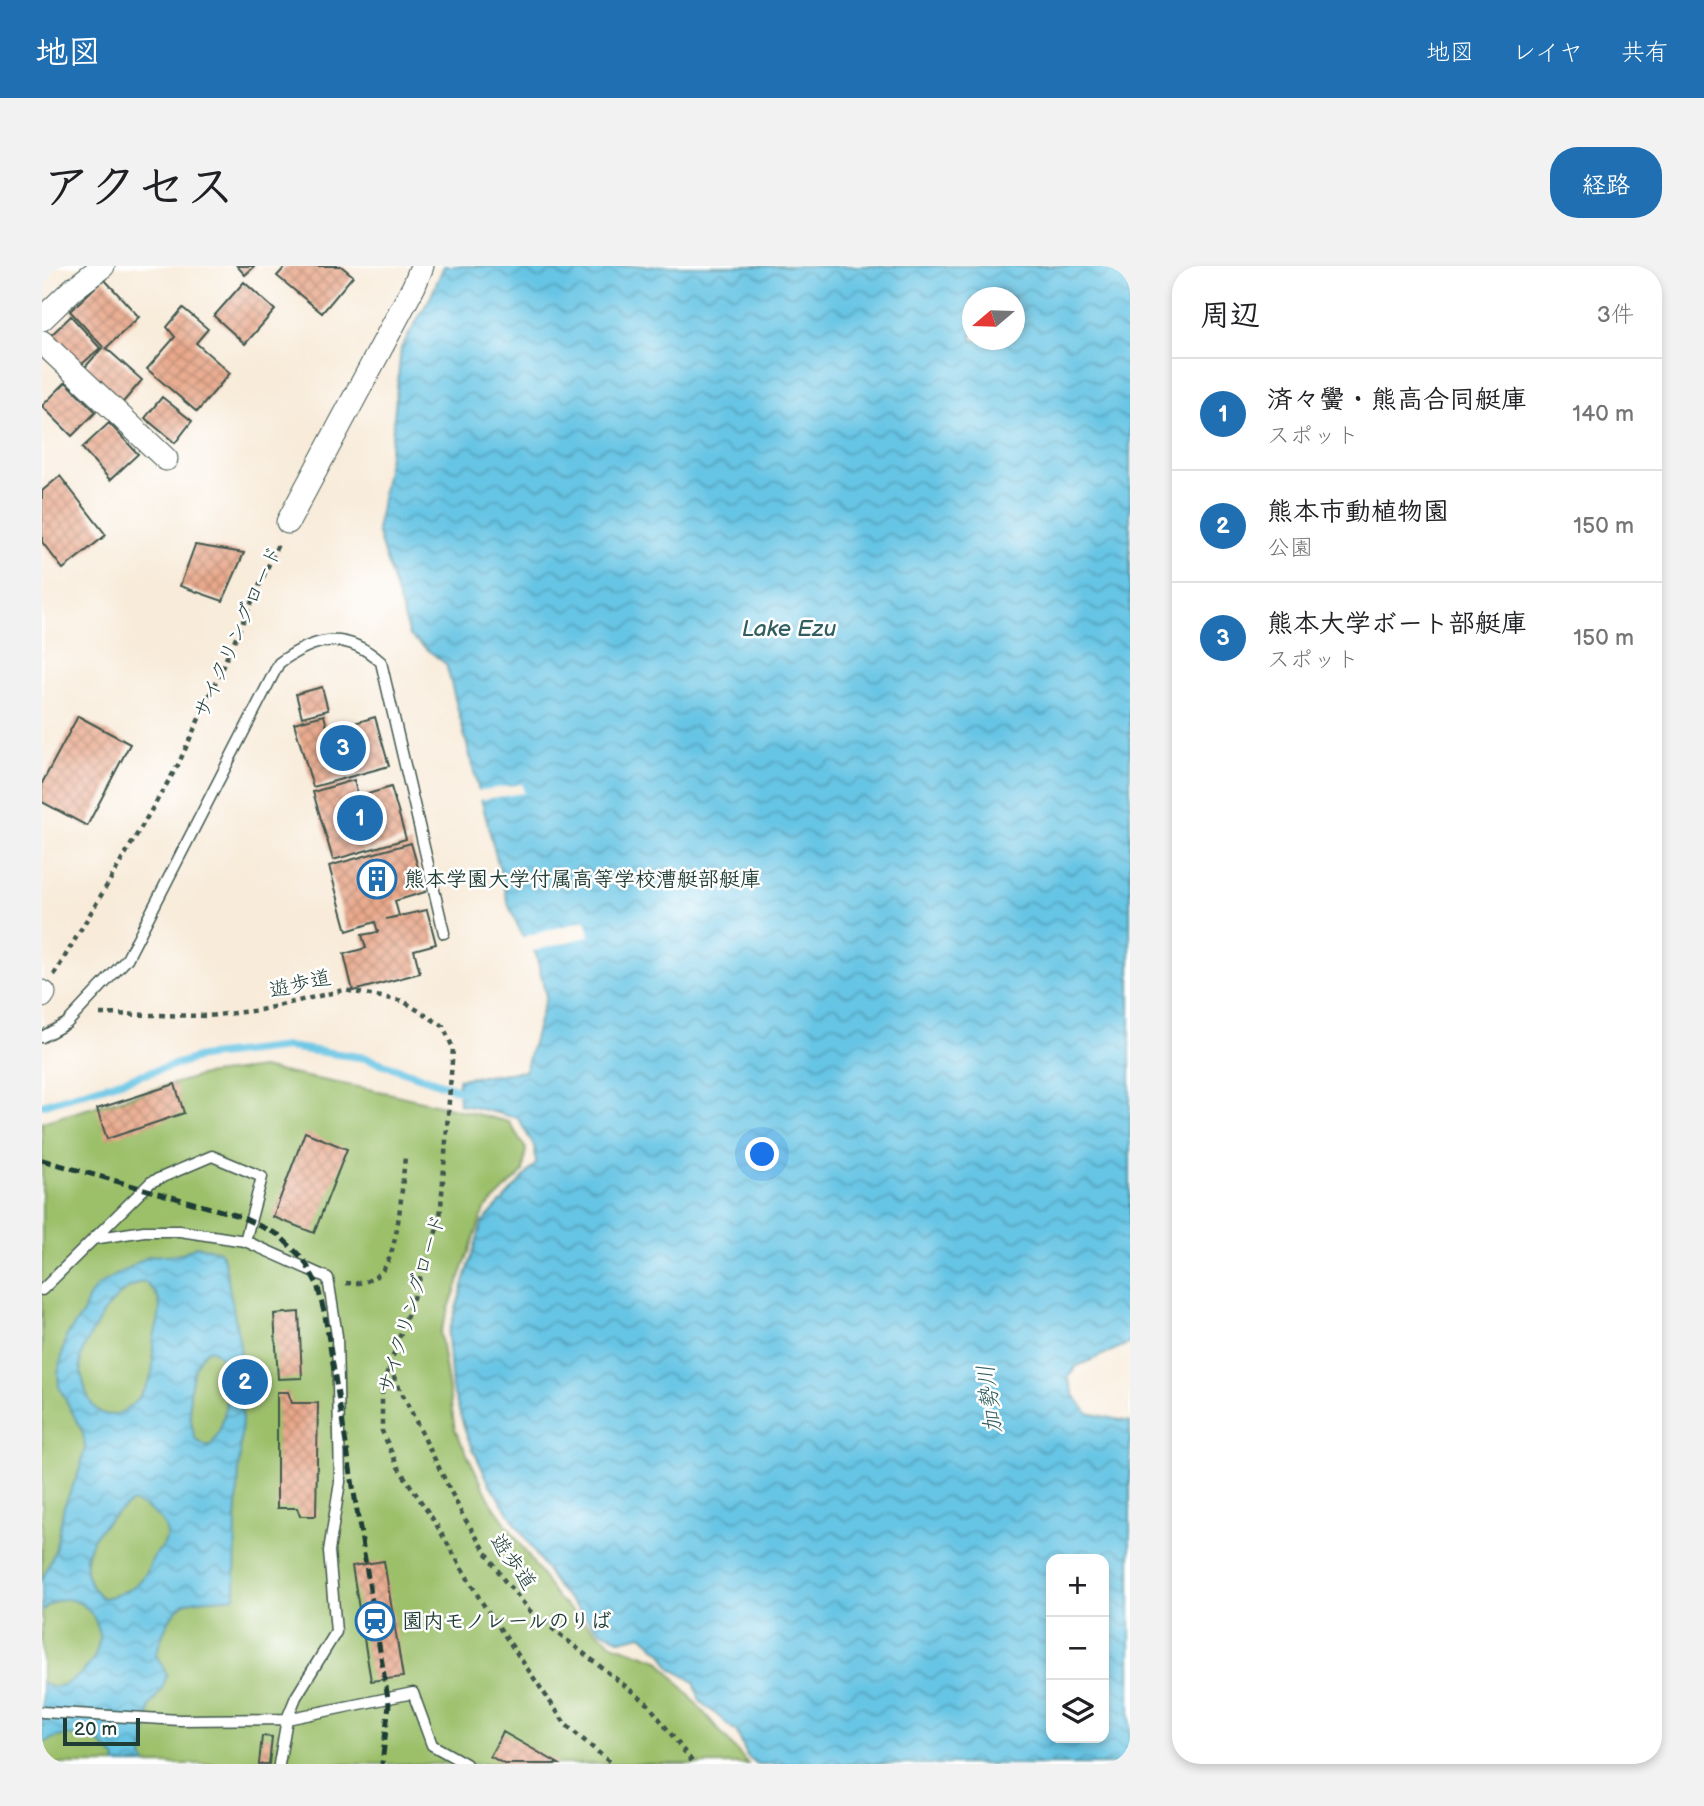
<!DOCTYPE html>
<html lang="ja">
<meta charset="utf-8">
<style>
:root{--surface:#fff;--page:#f2f2f2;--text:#202124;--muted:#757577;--line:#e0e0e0;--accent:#1f6fb2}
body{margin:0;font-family:"Balsamiq Sans","Klee One",sans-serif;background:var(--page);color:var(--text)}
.controls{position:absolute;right:21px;bottom:21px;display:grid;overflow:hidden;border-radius:14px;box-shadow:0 4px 10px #0003}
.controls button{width:63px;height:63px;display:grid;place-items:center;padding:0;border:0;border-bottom:2px solid var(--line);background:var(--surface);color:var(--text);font:35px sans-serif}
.compass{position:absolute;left:920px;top:21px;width:63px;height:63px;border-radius:50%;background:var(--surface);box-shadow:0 4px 10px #0003;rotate:251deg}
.scale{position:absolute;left:21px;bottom:18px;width:77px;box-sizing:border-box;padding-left:7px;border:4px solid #1f3d34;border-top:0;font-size:19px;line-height:24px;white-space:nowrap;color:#1f3d34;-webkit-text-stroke:5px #fff;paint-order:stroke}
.you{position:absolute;left:721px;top:889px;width:24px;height:24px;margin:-18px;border:5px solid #fff;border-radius:50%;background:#1a73e8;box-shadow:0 0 0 10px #1a73e833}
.badge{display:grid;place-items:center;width:46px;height:46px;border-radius:50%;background:var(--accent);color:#fff;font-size:23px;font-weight:700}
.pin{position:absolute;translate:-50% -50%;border:4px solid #fff;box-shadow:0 2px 7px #0006}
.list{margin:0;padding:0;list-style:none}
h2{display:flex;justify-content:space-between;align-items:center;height:91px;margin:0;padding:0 28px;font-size:30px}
h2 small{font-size:23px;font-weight:400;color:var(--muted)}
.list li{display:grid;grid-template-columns:46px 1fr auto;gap:21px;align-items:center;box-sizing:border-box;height:112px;padding:0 28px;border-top:2px solid var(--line)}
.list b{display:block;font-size:26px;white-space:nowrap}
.list p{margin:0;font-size:23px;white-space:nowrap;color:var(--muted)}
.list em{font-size:23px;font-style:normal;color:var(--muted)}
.icon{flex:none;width:38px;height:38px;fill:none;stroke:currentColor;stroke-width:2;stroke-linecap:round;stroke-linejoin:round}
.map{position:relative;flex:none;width:1088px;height:1498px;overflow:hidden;border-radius:28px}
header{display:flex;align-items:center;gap:42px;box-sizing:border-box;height:98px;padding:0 35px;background:var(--accent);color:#fff}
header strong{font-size:33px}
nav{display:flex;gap:38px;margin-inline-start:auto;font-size:24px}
.intro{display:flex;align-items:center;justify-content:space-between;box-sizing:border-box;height:168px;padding:0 42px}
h1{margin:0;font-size:49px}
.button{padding:18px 32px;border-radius:28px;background:var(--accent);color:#fff;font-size:24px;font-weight:700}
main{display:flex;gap:42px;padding:0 42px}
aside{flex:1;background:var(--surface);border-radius:28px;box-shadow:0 4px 10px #0003}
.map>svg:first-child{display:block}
</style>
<header>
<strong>地図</strong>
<nav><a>地図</a><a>レイヤ</a><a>共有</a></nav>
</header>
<div class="intro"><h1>アクセス</h1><a class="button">経路</a></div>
<main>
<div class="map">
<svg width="1088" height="1498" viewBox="0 0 1088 1498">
<defs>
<pattern id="water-waves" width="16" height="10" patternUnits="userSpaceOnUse" patternTransform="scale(1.75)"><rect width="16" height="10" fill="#66c4e4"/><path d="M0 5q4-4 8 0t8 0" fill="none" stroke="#53a0ba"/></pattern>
<pattern id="building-cross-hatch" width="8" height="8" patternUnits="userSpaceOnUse" patternTransform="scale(1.75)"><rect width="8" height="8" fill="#e9a88b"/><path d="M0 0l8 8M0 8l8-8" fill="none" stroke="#bc8a72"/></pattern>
</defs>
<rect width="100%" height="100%" fill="#fff"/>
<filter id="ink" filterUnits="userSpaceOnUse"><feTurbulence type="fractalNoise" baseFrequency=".0143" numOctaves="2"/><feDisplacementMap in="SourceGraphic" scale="14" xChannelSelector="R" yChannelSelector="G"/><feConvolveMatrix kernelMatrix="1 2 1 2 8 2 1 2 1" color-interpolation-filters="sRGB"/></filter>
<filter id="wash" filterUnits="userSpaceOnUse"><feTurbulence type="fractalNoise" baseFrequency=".00686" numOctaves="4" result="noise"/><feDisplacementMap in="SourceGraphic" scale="28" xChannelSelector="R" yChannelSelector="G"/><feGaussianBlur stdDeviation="1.57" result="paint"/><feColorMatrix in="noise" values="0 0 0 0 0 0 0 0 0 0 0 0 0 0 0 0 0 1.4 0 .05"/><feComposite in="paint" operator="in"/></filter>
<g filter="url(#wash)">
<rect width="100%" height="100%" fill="#f8ebd9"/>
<!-- green -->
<path fill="#9cc06a" stroke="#5e7e4f" stroke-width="2" d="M 219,802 L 346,827 L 467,856 L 484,883 L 481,906 L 442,944 L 398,1067 L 413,1164 L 449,1236 L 516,1333 L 570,1378 L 617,1394 L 706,1498 L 0,1498 L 0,856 L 161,809 Z"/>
<!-- water -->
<path fill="url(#water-waves)" stroke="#42808c" stroke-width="2" fill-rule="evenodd" d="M 402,0 L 1088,0 L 1088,1077 L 1035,1100 L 1026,1111 L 1032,1129 L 1046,1147 L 1088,1156 L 1088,1498 L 714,1498 L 705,1490 L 695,1466 L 658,1435 L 652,1416 L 629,1402 L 620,1387 L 600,1369 L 579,1374 L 556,1363 L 516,1322 L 447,1217 L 425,1170 L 410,1122 L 406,1069 L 440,957 L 494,898 L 493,882 L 476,852 L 417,838 L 416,813 L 483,805 L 504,730 L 494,688 L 480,669 L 467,640 L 404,398 L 368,370 L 335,265 L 350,171 L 359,82 L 389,30 ZM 930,32 L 972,32 L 972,74 L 930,74 ZM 1009,1293 L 1062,1293 L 1062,1472 L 1009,1472 Z
M 154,980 L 178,985 L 182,993 L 198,1079 L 200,1153 L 194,1259 L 193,1331 C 180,1333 154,1332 143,1337 C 127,1345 119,1373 114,1389 L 125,1408 L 120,1423 L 108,1440 L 101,1491 L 104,1498 L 73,1498 L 74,1494 C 59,1470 24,1462 0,1478 L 0,1416 C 7,1422 17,1422 25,1417 C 95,1378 33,1303 0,1346 L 0,1315 L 13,1284 L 22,1240 L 38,1203 L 43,1182 L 41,1167 L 17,1121 L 16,1108 L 24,1071 L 41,1047 L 46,1033 L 54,1021 L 107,990 L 139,988 ZM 101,1015 C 124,1031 119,1047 112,1071 C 109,1085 114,1101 108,1113 C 92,1148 54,1170 42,1118 C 40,1110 37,1100 39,1091 C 41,1080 50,1067 55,1058 C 66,1038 80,1023 101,1015 ZM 168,1083 C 171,1085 175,1087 177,1090 C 191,1108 185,1168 166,1181 L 154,1174 C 145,1152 143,1096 168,1083 ZM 90,1236 C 106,1240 133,1259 122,1278 C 120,1283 114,1286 112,1290 C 108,1297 107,1304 102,1310 C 93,1323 75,1330 60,1332 C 23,1296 56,1258 90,1236 Z"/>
<!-- pier -->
<path fill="#f8ebd9" d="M 480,518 L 482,527 L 436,534 L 434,525 Z
M 544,654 L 548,670 L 488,686 L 477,672 Z"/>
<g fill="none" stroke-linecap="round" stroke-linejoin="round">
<!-- stream -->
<path stroke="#66c4e4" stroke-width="8" d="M 0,839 L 158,791 L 245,781 L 324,792 L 417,824 L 424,825"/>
</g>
<g id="blocks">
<!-- building -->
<path fill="url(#building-cross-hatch)" d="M 195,0 L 213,0 L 203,9 Z
M 244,0 L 299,0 L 311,10 L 280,47 L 235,10 Z
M 62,13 L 97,51 L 64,82 L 100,114 L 77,141 L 38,107 L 61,81 L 28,45 Z
M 202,16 L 233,44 L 203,78 L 172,50 Z
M 141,42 L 166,63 L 154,77 L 188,107 L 155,146 L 105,103 L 133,71 L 125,61 Z
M 29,50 L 58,82 L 30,107 L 2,76 Z
M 24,116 L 54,146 L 30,170 L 0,140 Z
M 120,131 L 150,155 L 133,177 L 103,152 Z
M 67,157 L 96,188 L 68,214 L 40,182 Z
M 18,210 L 64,269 L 21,303 L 0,276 L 0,225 Z
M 153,279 L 202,287 L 181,335 L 138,320 Z
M 280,421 L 286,444 L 260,451 L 254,428 Z
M 282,449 L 286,465 L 333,451 L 347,500 L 271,521 L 252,457 Z
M 36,450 L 88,478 L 45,560 L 0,536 L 0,517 Z
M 312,514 L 316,531 L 349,521 L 364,573 L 291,594 L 271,526 Z
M 369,577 L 383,626 L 353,635 L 357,650 L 344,653 L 385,644 L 394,678 L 372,684 L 378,707 L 311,725 L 302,688 L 324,682 L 320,669 L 336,666 L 333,656 L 305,665 L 287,600 Z
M 133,818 L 142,847 L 65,873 L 55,843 Z
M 263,866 L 305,883 L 272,967 L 231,951 Z
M 257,1046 L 260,1112 L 236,1113 L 232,1048 Z
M 235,1126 L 246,1126 L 250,1137 L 276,1137 L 274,1250 L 258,1250 L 255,1242 L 235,1242 Z
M 342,1295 L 361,1411 L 329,1415 L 310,1300 Z
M 461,1466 L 517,1498 L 462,1498 L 448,1490 Z
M 220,1470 L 230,1471 L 227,1498 L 217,1498 Z"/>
</g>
</g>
<g filter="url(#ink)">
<use href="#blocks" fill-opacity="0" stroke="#40574d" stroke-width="2"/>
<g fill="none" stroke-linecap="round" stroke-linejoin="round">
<defs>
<path id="service" d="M 0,771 L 25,757 L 85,693 L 237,397 C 273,371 304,364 339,396 L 402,667
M 51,973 L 102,965 L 138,965 L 203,975 L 286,1012 L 295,1070 L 298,1216 L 287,1285 L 294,1366 L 254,1431 L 245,1453 L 237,1498
M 0,1024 L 109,916 L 170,890 L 220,911 L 203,975
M 0,1446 L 138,1454 L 245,1453 L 371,1427 L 390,1479 L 424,1498"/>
<path id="minor" d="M 0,53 L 30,24 L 61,0
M 0,76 L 124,193
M 246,256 L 372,20 L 380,0
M 0,726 L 2,727 L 0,730"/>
</defs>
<!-- service casing -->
<use href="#service" stroke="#40574d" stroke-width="13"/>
<!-- minor casing -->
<use href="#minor" stroke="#40574d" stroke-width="25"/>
<!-- path -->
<path stroke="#40574d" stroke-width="4.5" stroke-dasharray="5 5" stroke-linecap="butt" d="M 12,709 L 136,499 L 237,276
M 58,748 L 166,750 L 218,744 L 302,724 L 361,735 L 401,760 L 411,782 L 398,954 L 340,1122 L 340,1165 L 356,1201 L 394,1258 L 439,1335 L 524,1459 L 570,1498
M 304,1017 C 317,1018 329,1016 339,1006 C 357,988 360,918 363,891
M 347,1101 L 421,1250 L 462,1314 L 488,1345 L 606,1438 L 652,1498"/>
<!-- service -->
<use href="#service" stroke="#fff" stroke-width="10"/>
<!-- minor -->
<use href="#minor" stroke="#fff" stroke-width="23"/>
<!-- rail -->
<path stroke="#1f3d34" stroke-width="5" stroke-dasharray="10 5" stroke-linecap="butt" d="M 0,894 L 197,950 L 237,969 L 262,994 L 275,1018 L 283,1050 L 343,1415 L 347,1438 L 340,1498"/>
</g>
</g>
<!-- icons -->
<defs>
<symbol id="building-ring" viewBox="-11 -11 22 22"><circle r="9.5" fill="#fff" stroke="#1f6fb2" stroke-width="1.5"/><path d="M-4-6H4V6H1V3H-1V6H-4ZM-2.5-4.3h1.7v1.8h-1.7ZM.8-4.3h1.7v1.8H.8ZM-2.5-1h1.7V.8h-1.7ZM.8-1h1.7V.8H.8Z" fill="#1f6fb2"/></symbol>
<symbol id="station-ring" viewBox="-11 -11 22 22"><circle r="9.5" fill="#fff" stroke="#1f6fb2" stroke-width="1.5"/><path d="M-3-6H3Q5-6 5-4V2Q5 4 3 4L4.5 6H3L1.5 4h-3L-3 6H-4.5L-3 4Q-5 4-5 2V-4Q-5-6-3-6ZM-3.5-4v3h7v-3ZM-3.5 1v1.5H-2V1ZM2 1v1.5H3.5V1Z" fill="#1f6fb2"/></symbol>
</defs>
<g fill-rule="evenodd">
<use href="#building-ring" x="313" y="591" width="44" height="44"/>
<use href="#station-ring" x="311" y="1333" width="44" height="44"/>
</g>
<g text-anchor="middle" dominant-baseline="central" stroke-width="5" stroke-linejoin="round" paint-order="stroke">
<!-- street labels -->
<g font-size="21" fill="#1f3d34" stroke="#fff">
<text transform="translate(196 366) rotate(-66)">サイクリングロード</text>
<text transform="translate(258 718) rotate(-13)">遊歩道</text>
<text transform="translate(370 1038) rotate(-73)">サイクリングロード</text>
<text transform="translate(471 1296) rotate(55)">遊歩道</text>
</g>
<!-- poi labels -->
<g font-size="21" font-weight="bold" fill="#1f3d34" stroke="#fff" text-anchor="start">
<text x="362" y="613">熊本学園大学付属高等学校漕艇部艇庫</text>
<text x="360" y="1355">園内モノレールのりば</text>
</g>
<!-- water labels -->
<g font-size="23" font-style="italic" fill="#315f60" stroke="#fff">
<text x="747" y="363">Lake Ezu</text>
<text transform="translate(948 1133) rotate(-97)">加勢川</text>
</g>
</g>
</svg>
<div class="controls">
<button>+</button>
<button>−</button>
<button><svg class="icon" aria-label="layers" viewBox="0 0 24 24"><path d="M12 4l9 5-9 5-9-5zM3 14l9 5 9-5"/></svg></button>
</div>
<svg class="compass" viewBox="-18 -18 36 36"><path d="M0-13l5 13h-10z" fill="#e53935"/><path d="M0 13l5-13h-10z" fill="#757577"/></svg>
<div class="scale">20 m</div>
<div class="you"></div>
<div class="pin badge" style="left:318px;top:552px">1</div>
<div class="pin badge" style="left:203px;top:1116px">2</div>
<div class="pin badge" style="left:301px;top:482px">3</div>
</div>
<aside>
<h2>周辺<small>3件</small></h2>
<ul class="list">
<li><span class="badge">1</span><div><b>済々黌・熊高合同艇庫</b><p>スポット</p></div><em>140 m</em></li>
<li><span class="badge">2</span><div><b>熊本市動植物園</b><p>公園</p></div><em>150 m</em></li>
<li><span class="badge">3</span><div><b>熊本大学ボート部艇庫</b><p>スポット</p></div><em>150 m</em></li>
</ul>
</aside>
</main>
